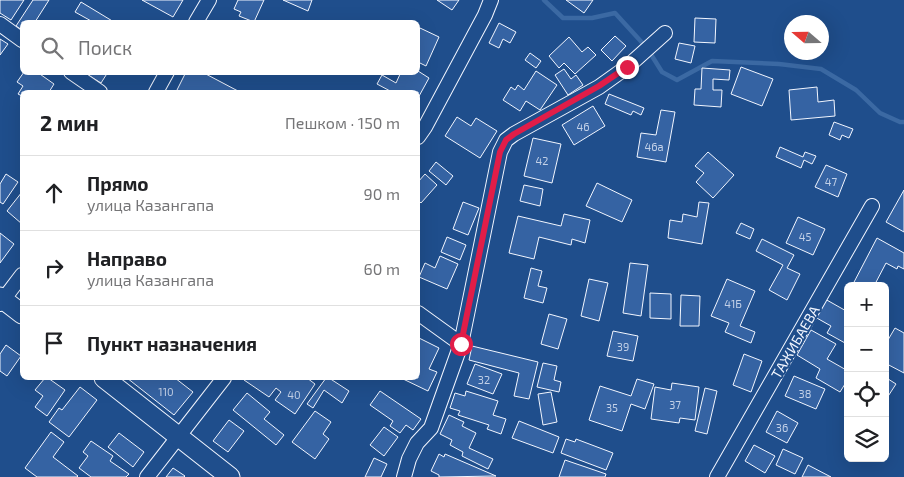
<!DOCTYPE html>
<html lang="ru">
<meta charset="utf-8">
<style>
:root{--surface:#fff;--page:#f2f2f2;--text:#202124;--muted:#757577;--line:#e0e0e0}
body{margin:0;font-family:"Exo 2",sans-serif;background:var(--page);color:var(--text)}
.controls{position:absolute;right:15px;bottom:15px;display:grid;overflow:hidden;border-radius:8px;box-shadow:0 5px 20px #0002}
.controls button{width:45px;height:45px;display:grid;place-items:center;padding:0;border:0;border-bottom:1px solid var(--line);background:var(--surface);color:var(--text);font:25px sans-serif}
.compass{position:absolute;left:784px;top:15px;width:45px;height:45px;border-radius:50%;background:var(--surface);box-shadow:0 5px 20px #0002;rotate:290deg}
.stop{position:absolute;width:15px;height:15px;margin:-11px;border:4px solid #e11d48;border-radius:50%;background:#fff}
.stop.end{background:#e11d48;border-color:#fff;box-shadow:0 1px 5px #0008}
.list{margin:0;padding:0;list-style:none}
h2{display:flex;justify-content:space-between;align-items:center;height:65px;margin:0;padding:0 20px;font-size:21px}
h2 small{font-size:16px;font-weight:400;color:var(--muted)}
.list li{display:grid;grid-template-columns:32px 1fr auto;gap:15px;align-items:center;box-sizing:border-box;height:75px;padding:0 20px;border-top:1px solid var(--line)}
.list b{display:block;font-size:19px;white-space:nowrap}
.list p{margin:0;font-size:16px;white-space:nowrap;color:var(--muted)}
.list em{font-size:16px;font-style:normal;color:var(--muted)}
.icon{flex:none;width:28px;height:28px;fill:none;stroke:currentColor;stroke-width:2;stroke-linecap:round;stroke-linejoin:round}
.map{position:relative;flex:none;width:904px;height:477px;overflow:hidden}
.search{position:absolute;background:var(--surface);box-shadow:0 5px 20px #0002;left:20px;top:20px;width:400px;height:55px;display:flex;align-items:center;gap:12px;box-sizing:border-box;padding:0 18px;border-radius:8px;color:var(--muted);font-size:19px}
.panel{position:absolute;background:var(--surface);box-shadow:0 5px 20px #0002;left:20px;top:90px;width:400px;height:290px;border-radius:8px}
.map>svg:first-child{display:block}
</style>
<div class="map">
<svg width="904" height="477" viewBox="0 0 904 477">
<rect width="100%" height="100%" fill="#1f4e8c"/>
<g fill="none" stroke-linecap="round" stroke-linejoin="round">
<!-- stream -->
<path stroke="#3b69a3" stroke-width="4.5" d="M 544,0 L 563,18 L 592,18 L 615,13 L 647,48 L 662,72 L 677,80 L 712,61 L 779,64 L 821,69 L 856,90 L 880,113 L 900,122 L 904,122"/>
</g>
<!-- building -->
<path fill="#3563a3" stroke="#f2f6ff" d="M 0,0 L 24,0 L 11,20 L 0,13 Z
M 33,0 L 49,0 L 35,22 L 22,22 L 22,30 L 16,26 Z
M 142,0 L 183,0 L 173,17 Z
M 238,0 L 264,0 L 254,22 L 239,16 L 241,12 L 234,9 Z
M 283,0 L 312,0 L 308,11 Z
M 437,0 L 459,0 L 452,10 Z
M 566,0 L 593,0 L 584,13 Z
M 81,2 L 114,22 L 93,22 L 75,12 Z
M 695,18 L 716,19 L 715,43 L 694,42 Z
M 499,23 L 516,32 L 510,43 L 503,39 L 499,48 L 489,43 Z
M 420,28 L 439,37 L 426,66 L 418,62 L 418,32 Z
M 615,36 L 626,46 L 612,61 L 601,50 Z
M 569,37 L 582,52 L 588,47 L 596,55 L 575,74 L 564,63 L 559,68 L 549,56 Z
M 0,39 L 8,44 L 0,55 Z
M 679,43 L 695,46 L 691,63 L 675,59 Z
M 530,53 L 541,61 L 536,68 L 525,60 Z
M 741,67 L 773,79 L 762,106 L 731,94 Z
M 702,68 L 730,70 L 729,80 L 713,79 L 713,90 L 722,90 L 721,107 L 694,105 L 695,89 L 701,89 Z
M 564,69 L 571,79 L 576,75 L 583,85 L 568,95 L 555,75 Z
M 418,71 L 429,78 L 418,98 L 418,92 L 392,92 L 377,84 L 382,75 L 396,83 L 401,72 L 418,72 Z
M 536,71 L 557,85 L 540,110 L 526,101 L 520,111 L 503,100 L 511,87 L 515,90 L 518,85 L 524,90 Z
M 24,72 L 37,72 L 54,84 L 49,92 L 22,92 L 22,96 L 18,94 L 23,86 L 17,82 Z
M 89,72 L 108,72 L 101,83 L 88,75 Z
M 186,72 L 202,72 L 238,91 L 237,92 L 176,92 Z
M 817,87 L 818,102 L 834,100 L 835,116 L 791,120 L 789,90 Z
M 609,94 L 644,108 L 641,115 L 633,111 L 631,115 L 605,104 Z
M 593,106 L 605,126 L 574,145 L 562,125 Z
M 661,110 L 675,112 L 666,162 L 637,157 L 641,133 L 656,135 Z
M 457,117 L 471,126 L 476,118 L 497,131 L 480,158 L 445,136 Z
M 834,122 L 853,129 L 849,138 L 842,135 L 840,140 L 829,135 Z
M 533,138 L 561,144 L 552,183 L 524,176 Z
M 780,147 L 803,157 L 805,152 L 816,156 L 812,164 L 804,160 L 801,168 L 776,157 Z
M 708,152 L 734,175 L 713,198 L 696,182 L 704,173 L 695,166 Z
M 436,162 L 453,176 L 446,185 L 429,171 Z
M 826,165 L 847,174 L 838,197 L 815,187 Z
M 6,174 L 18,182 L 3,204 L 0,202 L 0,184 Z
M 425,174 L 437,185 L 421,203 L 418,200 L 418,182 Z
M 597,183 L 632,200 L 622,222 L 586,206 Z
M 524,185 L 543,189 L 540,206 L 520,201 Z
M 904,190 L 904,232 L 886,222 Z
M 22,192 L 22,224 L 7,211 Z
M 463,202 L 479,208 L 468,235 L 453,229 Z
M 699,202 L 709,203 L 702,244 L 668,238 L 670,220 L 682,222 L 683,214 L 697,217 Z
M 564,214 L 590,220 L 585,243 L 572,239 L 571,245 L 539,237 L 534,259 L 509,253 L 518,216 L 561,226 Z
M 798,217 L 825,229 L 813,255 L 786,243 Z
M 741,223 L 754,229 L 750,239 L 736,233 Z
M 0,233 L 14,244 L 0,263 Z
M 447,237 L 466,245 L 460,260 L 441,252 Z
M 877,238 L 904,253 L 904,269 L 898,266 L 897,269 L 886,263 L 874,286 L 852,286 Z
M 762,239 L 794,255 L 787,268 L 800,274 L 787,300 L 769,290 L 783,265 L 756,251 Z
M 440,256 L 458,264 L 447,289 L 419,277 L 425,263 L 435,268 Z
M 630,263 L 648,265 L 641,316 L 623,313 Z
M 531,268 L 542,271 L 538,286 L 547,288 L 543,303 L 524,298 Z
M 589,279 L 608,283 L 599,321 L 581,316 Z
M 727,279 L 755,291 L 740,326 L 755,332 L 751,343 L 725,332 L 729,323 L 711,316 Z
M 650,293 L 671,294 L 671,319 L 650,318 Z
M 681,295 L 700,296 L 699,326 L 680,326 Z
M 825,299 L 848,312 L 848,337 L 845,343 L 827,333 L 831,326 L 815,317 Z
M 549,314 L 567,319 L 558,349 L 541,344 Z
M 895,328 L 904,333 L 904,373 L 885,363 L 885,345 Z
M 811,330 L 836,344 L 827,359 L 848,371 L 848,385 L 845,384 L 840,392 L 816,378 L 820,369 L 797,355 Z
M 613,331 L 638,336 L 633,361 L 607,356 Z
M 419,338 L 439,348 L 429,369 L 437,372 L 428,391 L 401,378 L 418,378 L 418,342 Z
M 6,345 L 21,356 L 7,376 L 0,371 L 0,354 Z
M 472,346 L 538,362 L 529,399 L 514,396 L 519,373 L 469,360 Z
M 744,354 L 762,361 L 751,392 L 733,385 Z
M 543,363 L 557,366 L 554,380 L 561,382 L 559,392 L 537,387 Z
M 475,364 L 502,374 L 493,394 L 467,384 Z
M 794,376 L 825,389 L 816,409 L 785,396 Z
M 885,377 L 896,384 L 885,401 Z
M 45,378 L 48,378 L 65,390 L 47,416 L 35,407 L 43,396 L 35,390 Z
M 127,378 L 175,378 L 193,392 L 174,415 Z
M 246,378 L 307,378 L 315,384 L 295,414 L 275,400 L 281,392 L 276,388 L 269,397 L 244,380 Z
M 326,378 L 329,378 L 349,391 L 342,403 L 324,390 L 313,408 L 307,404 Z
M 637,379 L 654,384 L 645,409 L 631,404 L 622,431 L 589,420 L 600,386 L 631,396 Z
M 672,383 L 699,387 L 695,420 L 680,418 L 679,423 L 651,419 L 655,387 L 671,390 Z
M 80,387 L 97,400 L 69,437 L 49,422 L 59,408 L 62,410 Z
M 705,388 L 717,391 L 707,434 L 695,431 Z
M 380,391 L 421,419 L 413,430 L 406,425 L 400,433 L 390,426 L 393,421 L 370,405 Z
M 466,391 L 498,401 L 493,415 L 506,419 L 501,434 L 487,429 L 489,425 L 458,415 L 460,411 L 450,408 L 455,393 L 465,396 Z
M 551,392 L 557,422 L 543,425 L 538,394 Z
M 247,393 L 270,412 L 264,419 L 284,435 L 276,445 L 233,410 Z
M 315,411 L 331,422 L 323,434 L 329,439 L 315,459 L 292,442 Z
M 777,411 L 798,423 L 787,443 L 766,432 Z
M 449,415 L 464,422 L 462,426 L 476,433 L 469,448 L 493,459 L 488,469 L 462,456 L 463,452 L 450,445 L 452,440 L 440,434 Z
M 229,420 L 244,431 L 228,452 L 213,441 Z
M 519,421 L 559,437 L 553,453 L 512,438 Z
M 384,427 L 398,437 L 384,456 L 370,445 Z
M 51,432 L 64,442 L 53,457 L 78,476 L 77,477 L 37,477 L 25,468 Z
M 119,433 L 144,452 L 133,467 L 108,447 Z
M 566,439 L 575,442 L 576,439 L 613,453 L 606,470 L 561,453 Z
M 91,441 L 113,456 L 110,461 L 129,474 L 126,477 L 91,477 L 79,468 L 88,456 L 83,452 Z
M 754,445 L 775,456 L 765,473 L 745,461 Z
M 783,449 L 803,458 L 795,474 L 776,465 Z
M 439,454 L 444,457 L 445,454 L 496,476 L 439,477 L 439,475 L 431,471 Z
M 374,458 L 387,464 L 381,477 L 365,477 Z
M 565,460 L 606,474 L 605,477 L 559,477 Z
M 808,465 L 831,477 L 802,477 Z
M 173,468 L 185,476 L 184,477 L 166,477 Z"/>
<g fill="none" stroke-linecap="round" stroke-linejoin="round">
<defs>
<path id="street" d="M 196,22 L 209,0
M 0,24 L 22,40
M 71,72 L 100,92
M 156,92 L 167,72
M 418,137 L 425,127 L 485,15 L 491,0
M 0,304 L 22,275
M 418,313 L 461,344
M 147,477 L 224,378
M 404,477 L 409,459 L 417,443 L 431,428 L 461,344 L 500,152 L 506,140 L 514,134 L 599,87 L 627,67 L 665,33
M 717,477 L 872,206"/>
<path id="secondary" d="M 0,297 L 22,314
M 104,378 L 230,477"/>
</defs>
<!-- street casing -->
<use href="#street" stroke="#f2f6ff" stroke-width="16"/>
<!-- secondary casing -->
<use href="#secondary" stroke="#f2f6ff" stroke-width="21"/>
<!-- street -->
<use href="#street" stroke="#1f4e8c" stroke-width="14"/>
<!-- secondary -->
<use href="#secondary" stroke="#1f4e8c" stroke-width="19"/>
</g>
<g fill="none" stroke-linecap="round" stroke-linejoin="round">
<!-- route -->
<path stroke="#e11d48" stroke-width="6" d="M 461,344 L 500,152 L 506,140 L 514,134 L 599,86 L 627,67"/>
</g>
<g text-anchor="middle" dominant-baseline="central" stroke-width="4" stroke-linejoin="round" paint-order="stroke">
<!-- number labels -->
<g font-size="11" fill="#c3d1e8">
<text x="583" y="126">46</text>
<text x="654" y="146">46а</text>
<text x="542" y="160">42</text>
<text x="831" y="181">47</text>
<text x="805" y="236">45</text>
<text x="733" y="303">41Б</text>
<text x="623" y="346">39</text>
<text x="484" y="379">32</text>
<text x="166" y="391">110</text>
<text x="805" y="393">38</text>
<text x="294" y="394">40</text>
<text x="675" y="404">37</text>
<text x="612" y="407">35</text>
<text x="782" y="427">36</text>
</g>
<!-- street labels -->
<g font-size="14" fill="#f2f6ff" stroke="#1f4e8c">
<text transform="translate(795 342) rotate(-60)">ТАЖИБАЕВА</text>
</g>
</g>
</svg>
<div class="controls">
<button>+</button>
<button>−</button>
<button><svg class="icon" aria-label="locate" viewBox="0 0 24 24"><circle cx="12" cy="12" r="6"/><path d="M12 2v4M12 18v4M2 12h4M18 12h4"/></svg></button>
<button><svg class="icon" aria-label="layers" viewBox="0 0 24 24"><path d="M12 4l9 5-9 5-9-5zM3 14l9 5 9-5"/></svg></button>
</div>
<svg class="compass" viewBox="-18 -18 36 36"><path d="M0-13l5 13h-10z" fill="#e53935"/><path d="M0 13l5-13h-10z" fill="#757577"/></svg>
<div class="stop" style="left:461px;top:344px"></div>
<div class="stop end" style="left:627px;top:67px"></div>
<div class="search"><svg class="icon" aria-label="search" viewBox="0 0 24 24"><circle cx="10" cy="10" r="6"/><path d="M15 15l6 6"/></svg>Поиск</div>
<section class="panel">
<h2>2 мин<small>Пешком · 150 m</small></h2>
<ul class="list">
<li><svg class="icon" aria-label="ahead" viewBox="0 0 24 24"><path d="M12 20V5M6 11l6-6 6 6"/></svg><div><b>Прямо</b><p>улица Казангапа</p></div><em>90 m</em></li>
<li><svg class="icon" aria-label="right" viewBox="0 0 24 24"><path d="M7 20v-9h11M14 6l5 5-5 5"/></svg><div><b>Направо</b><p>улица Казангапа</p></div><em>60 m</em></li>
<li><svg class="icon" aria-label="arrive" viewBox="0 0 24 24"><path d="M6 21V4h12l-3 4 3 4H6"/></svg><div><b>Пункт назначения</b></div></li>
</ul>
</section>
</div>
